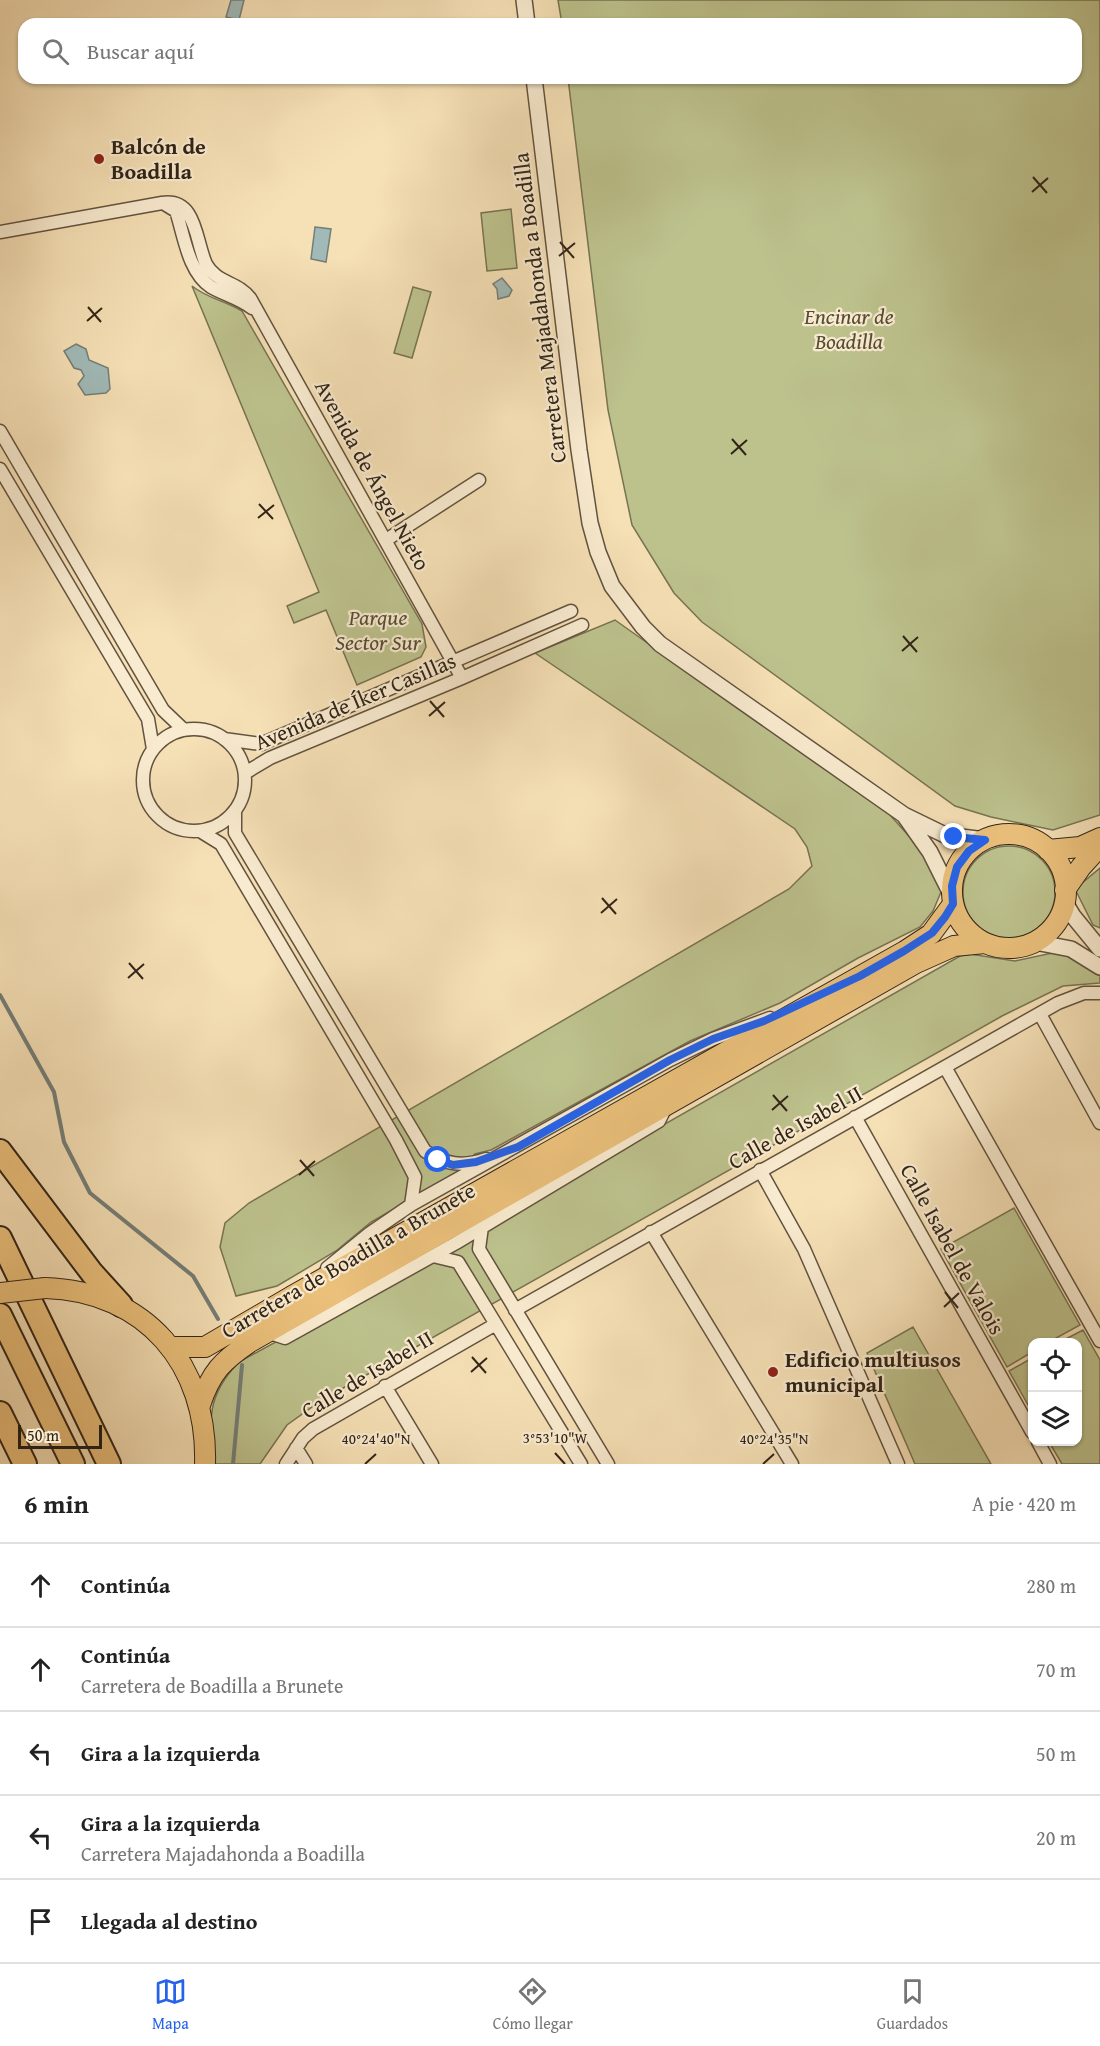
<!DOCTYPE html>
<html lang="es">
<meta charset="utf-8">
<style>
:root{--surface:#fff;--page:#f6f6f6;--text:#222;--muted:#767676;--line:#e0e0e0;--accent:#2563eb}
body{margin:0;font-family:"Gentium Book Plus",serif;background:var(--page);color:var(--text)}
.controls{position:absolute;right:18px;bottom:18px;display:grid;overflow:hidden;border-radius:12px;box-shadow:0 2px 4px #0004}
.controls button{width:54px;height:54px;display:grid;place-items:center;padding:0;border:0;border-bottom:2px solid var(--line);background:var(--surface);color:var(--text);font:30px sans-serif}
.scale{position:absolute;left:18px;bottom:15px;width:84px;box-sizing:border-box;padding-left:6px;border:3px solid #312417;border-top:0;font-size:16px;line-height:21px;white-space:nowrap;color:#312417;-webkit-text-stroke:4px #f9ebd0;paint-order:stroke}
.stop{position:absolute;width:18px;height:18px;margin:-14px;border:4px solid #2563eb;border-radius:50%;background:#fff}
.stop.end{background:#2563eb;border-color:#fff;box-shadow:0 2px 6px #0008}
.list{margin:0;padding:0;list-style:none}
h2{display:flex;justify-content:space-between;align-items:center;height:78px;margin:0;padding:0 24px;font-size:26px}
h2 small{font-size:20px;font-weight:400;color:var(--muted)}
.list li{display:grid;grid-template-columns:39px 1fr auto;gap:18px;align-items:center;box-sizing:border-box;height:84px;padding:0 24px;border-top:2px solid var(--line)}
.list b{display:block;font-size:22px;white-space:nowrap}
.list p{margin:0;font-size:20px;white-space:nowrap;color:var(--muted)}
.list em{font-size:20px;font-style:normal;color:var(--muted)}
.icon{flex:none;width:33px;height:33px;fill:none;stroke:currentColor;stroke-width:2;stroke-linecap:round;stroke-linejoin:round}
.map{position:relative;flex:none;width:1100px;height:1464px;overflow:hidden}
.search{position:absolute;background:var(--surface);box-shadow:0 2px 4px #0004;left:18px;right:18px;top:18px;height:66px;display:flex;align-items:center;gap:15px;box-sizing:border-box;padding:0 21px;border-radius:18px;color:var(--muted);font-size:22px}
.sheet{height:498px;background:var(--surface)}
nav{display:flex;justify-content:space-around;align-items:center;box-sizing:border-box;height:84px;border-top:2px solid var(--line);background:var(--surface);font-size:16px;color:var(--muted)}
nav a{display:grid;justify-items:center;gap:3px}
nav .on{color:var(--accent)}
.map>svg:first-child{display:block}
</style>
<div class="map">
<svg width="1100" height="1464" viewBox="0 0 1100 1464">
<rect width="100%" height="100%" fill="#f6e0b6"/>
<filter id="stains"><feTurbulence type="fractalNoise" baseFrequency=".00333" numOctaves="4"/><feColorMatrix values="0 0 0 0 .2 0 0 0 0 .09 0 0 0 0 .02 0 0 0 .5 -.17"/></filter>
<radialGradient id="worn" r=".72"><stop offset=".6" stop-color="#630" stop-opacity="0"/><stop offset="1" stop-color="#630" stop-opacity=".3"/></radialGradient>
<!-- green -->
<path fill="#bdc28d" stroke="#777352" stroke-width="1.5" d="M 558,0 L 1100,0 L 1100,815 L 1053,830 L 991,817 L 955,806 L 702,622 L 674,593 L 632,525 L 608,410 L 568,78 L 1076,78 L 1076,24 L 562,24 Z
M 511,209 L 517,268 L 487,271 L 481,213 Z
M 192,286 C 207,298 225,301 242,311 L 422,624 L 426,647 L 421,657 L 357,685 L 326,610 L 294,623 L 287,606 L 319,592 Z
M 413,287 L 431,292 L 412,358 L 394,353 Z
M 615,620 L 890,815 L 926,855 L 940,882 L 941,892 L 933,911 L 920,927 L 858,958 L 780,1003 L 690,1041 L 491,1150 L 475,1154 L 457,1173 L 371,1222 L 336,1251 L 277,1286 L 236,1296 L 220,1247 L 225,1223 L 249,1203 L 789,889 L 812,866 L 807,847 L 795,829 L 535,653 Z
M963 892a46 46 0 1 1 92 0a46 46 0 1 1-92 0Z
M 1100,868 L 1100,928 L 1093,925 L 1075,889 Z
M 1057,952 L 1075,958 L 1100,975 L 1100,983 L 1063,986 L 1002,1016 L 322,1400 L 287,1425 L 260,1464 L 214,1464 C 209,1420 206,1396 239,1362 L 433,1256 L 960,956 L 970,954 L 1015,961 Z
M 1014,1208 L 1080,1325 L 1049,1342 L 1032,1342 L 1032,1352 L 1007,1367 L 941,1249 Z
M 913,1327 L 991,1464 L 915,1464 L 867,1353 Z
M 1083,1330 L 1100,1360 L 1100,1464 L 1062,1464 L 1049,1442 L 1078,1442 L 1078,1342 L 1060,1342 Z
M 1032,1358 L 1032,1412 L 1009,1371 Z"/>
<!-- water -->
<path fill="#a1bab8" stroke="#747e78" stroke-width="1.5" d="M 231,0 L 244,0 L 239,20 L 226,17 Z
M 315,227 L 331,229 L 326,262 L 311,259 Z
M 502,278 L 512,290 L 509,296 L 498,299 L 497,289 L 493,284 Z
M 76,344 L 86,349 L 89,360 L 108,368 L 110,389 L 106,393 L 85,395 L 78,384 L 84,376 L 81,370 L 74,368 L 64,351 Z"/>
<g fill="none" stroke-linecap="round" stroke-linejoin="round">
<!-- stream -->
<path stroke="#747e78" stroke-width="4" d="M 0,995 L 54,1092 L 64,1142 L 90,1193 L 193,1276 L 218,1319
M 233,1464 L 242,1365"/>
<defs>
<path id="minor" d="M 163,203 L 176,211 C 184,235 188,272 211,287 C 225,295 239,298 252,308
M 0,232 L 162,203 C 197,198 195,240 206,264 C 216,283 238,282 250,298 L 462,678
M 0,431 L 163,710 L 184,730
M 0,469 L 148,719 L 153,749
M 386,540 L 479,480
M143 780a51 51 0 1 1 102 0a51 51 0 1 1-102 0Z
M 224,739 L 261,744 L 571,611
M 245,773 L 270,758 L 462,678 L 582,625
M 235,810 L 235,833 L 425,1151 C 445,1165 463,1167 486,1159
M 200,831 L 221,844 L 396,1140 L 415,1177 L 411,1205
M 1040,1014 L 1100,1123
M 945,1067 L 1100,1341
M 855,1117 L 1032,1432
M 760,1170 L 804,1249 L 898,1464
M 482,1227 L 479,1249 L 608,1464
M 651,1232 L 792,1464
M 433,1256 L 458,1262 L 581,1464
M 327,1268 L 370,1233 L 411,1205 L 670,1060 L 713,1039 L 770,1018
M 515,1310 L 1058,1003 L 1084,993 L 1100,993
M 267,1332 L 285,1338 L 456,1243 L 659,1121 L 666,1107
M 385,1386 L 432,1464
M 1038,1442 L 1050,1464
M 296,1448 L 306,1464
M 286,1464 L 303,1438 L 313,1429 L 496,1324"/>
<path id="tertiary" d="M 524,0 L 527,24
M 534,78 L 579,450 L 590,523 L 598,552 L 612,586 L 643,627 L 660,644 L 904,815 L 945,835 L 985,840
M 904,815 L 930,852 L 952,896
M 1064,901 L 1073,916 L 1100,949
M 1035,942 L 1071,949 L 1100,967"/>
<path id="primary" d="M952 891a57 57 0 1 1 114 0a57 57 0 1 1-114 0Z
M 1048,850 L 1080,847 L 1100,838
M 1065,890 L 1081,867 L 1100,846
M 45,1288 C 146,1291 208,1365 205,1464
M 171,1347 L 205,1347 L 294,1295 L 905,951 L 931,934 L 953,904
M 200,1405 C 211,1372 222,1361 250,1342 L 916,963 L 954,946 L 985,943"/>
<path id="motorway" d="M 0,1151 L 92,1273 L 121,1305
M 0,1238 L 109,1464
M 0,1315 L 73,1464
M 0,1413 L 25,1464"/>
</defs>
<!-- minor casing -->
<use href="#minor" stroke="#62533f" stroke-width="15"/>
<!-- tertiary casing -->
<use href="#tertiary" stroke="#62533f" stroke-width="18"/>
<!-- primary casing -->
<use href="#primary" stroke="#312417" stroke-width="22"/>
<!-- motorway casing -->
<use href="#motorway" stroke="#312417" stroke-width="26"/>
<!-- minor -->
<use href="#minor" stroke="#f9ebd0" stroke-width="12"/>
<!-- tertiary -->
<use href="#tertiary" stroke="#f9ebd0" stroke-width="15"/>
<!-- primary -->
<use href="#primary" stroke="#ebc07b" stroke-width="20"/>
<!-- motorway -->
<use href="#motorway" stroke="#ebc07b" stroke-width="22"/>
<defs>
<path id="primary-bridge" d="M 0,1293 L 45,1288"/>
</defs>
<!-- primary-bridge casing -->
<use href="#primary-bridge" stroke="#312417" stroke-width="22" stroke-linecap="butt"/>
<!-- primary-bridge -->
<use href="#primary-bridge" stroke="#ebc07b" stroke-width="20"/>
</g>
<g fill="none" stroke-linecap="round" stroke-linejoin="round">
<!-- route -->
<path stroke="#2563eb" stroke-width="8" d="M 438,1160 L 453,1165 L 476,1162 L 518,1147 L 670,1060 L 713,1039 L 764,1021 L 860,976 L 904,951 L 932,933 L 945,917 L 953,904 L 952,886 L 957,867 L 969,851 L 985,840 L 954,837"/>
</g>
<!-- ticks -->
<path fill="none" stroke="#312417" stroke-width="2" d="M 1033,177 L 1047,193M 1032,192 L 1048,178M 560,242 L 574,258M 559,256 L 575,243M 88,307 L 101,322M 87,321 L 102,308M 732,439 L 746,455M 731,454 L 747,440M 259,504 L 273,519M 258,518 L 274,505M 903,636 L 917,652M 902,651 L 918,637M 430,701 L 444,717M 429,716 L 445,702M 602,898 L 616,914M 601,913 L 617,899M 129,963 L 143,979M 128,978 L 144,964M 773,1095 L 787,1111M 772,1110 L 788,1096M 300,1160 L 314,1176M 299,1175 L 315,1161M 945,1292 L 958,1308M 944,1307 L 959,1293M 472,1357 L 486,1373M 471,1372 L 487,1358M 555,1453 L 565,1464M 365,1464 L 376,1454M 763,1464 L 774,1454"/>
<!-- markers -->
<g fill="#8f2418" stroke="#f9ebd0" stroke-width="2">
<circle cx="99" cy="159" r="6"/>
<circle cx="773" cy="1372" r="6"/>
</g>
<g text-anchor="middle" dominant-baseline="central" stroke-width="4.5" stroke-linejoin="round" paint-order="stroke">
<!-- poi labels -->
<g font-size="22" font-weight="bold" fill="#312417" stroke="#f9ebd0" text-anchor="start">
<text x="111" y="146">Balcón de<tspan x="111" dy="25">Boadilla</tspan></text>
<text x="785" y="1359">Edificio multiusos<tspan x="785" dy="25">municipal</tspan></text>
</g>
<!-- street labels -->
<g font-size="22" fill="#312417" stroke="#f9ebd0">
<text transform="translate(539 308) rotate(-97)">Carretera Majadahonda a Boadilla</text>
<text transform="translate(373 475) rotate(61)">Avenida de Ángel Nieto</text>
<text transform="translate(355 701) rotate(-23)">Avenida de Íker Casillas</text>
<text transform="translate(795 1127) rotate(-29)">Calle de Isabel II</text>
<text transform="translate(953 1249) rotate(61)">Calle Isabel de Valois</text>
<text transform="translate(348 1260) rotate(-30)">Carretera de Boadilla a Brunete</text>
<text transform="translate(367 1374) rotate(-31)">Calle de Isabel II</text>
</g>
<!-- park labels -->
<g font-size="22" font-style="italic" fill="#544c34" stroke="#f9ebd0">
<text x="849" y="316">Encinar de<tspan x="849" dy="25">Boadilla</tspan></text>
<text x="378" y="617">Parque<tspan x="378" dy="25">Sector Sur</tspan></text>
</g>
</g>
<g font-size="15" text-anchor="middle" fill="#312417" stroke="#f9ebd0" stroke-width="4.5" stroke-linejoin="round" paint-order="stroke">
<text x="555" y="1443">3°53'10"W</text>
<text x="376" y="1444">40°24'40"N</text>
<text x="774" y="1444">40°24'35"N</text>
</g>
<rect width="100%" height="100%" filter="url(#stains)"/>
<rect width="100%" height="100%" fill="url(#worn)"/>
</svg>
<div class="controls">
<button><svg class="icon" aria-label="locate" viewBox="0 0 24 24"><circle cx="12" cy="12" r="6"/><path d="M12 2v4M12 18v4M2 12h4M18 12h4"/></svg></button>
<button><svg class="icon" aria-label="layers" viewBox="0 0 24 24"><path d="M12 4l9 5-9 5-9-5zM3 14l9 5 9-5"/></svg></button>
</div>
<div class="scale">50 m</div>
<div class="stop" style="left:438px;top:1160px"></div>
<div class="stop end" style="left:954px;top:837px"></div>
<div class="search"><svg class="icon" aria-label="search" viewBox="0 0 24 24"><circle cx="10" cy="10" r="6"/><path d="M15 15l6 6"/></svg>Buscar aquí</div>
</div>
<section class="sheet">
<h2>6 min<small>A pie · 420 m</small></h2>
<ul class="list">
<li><svg class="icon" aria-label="ahead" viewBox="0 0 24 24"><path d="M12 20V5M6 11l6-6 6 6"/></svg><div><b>Continúa</b></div><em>280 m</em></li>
<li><svg class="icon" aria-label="ahead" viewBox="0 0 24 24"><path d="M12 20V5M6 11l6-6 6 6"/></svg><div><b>Continúa</b><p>Carretera de Boadilla a Brunete</p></div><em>70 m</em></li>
<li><svg class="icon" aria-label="left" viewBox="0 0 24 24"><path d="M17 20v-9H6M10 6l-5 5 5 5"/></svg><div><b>Gira a la izquierda</b></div><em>50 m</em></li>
<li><svg class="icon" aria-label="left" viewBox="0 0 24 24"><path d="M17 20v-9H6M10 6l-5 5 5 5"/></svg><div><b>Gira a la izquierda</b><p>Carretera Majadahonda a Boadilla</p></div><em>20 m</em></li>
<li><svg class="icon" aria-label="arrive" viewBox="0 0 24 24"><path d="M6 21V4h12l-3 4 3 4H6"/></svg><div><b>Llegada al destino</b></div></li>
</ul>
</section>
<nav>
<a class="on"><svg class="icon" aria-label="map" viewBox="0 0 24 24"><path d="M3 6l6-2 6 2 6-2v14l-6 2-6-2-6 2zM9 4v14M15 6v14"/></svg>Mapa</a>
<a><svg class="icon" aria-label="directions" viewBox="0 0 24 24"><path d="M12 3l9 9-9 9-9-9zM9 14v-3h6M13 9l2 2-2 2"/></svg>Cómo llegar</a>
<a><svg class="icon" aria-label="saved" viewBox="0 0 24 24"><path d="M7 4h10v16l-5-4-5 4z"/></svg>Guardados</a>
</nav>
